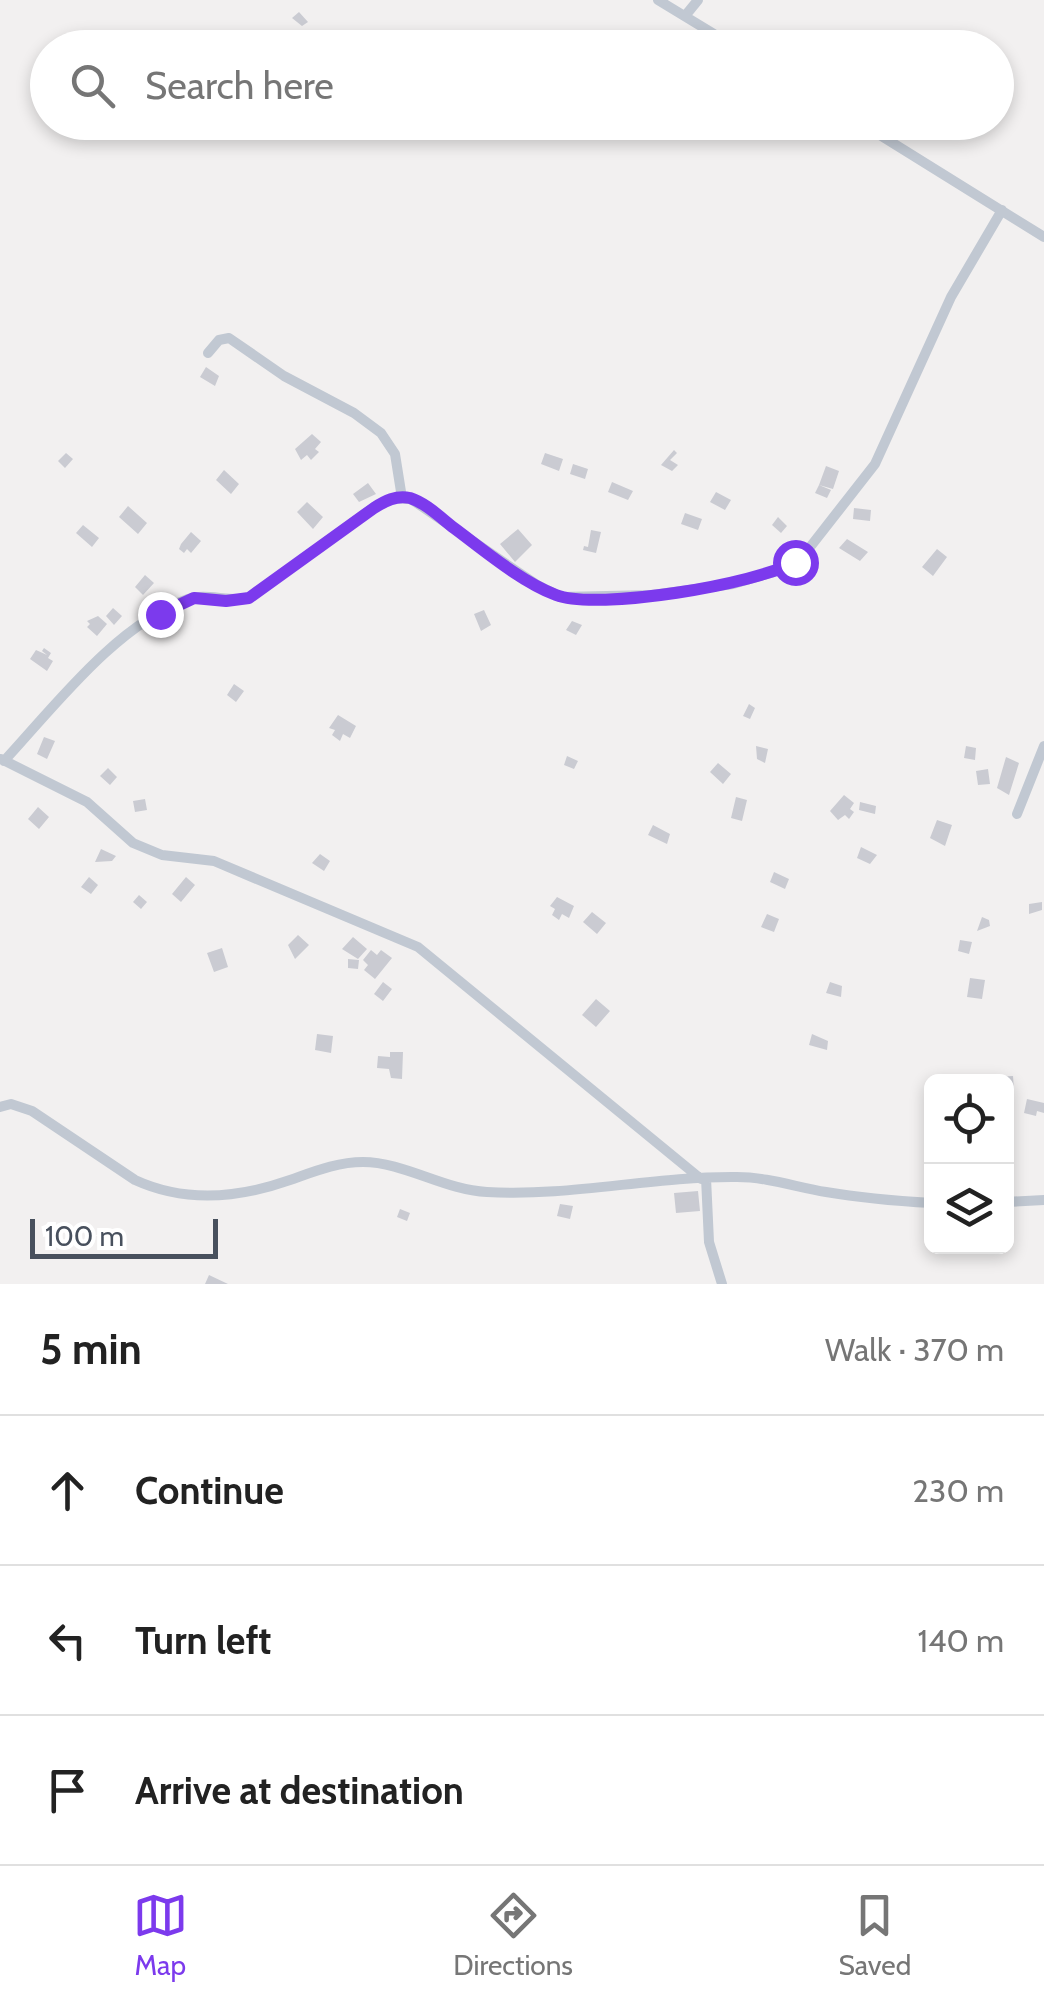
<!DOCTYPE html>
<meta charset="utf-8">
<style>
:root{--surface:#fff;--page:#f2f2f2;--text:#222;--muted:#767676;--line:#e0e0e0;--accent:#7c3aed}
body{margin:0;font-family:Cabin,sans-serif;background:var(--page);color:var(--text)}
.controls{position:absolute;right:30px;bottom:30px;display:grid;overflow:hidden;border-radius:15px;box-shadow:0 5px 15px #0003}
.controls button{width:90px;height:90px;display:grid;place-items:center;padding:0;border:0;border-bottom:2px solid var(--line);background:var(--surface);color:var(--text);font:50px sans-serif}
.scale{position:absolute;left:30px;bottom:25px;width:188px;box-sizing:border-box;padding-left:10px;border:5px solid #48505d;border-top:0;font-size:28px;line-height:35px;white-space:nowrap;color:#48505d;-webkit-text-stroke:8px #fff;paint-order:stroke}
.stop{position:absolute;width:30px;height:30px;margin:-22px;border:8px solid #7c3aed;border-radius:50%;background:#fff}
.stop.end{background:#7c3aed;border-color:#fff;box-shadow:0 2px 10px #0008}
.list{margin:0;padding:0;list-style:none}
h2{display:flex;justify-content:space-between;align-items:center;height:130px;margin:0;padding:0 40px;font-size:42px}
h2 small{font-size:32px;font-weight:400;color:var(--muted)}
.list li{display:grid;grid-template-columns:65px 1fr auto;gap:30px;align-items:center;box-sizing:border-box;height:150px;padding:0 40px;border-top:2px solid var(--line)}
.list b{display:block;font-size:38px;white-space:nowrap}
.list em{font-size:32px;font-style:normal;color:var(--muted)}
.icon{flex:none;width:55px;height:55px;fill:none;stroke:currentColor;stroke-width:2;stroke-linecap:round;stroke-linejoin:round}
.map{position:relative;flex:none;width:1044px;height:1284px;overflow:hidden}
.search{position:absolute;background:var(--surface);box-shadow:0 5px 15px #0003;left:30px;right:30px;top:30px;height:110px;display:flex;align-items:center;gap:25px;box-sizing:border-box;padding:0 35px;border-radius:55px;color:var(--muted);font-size:38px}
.sheet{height:580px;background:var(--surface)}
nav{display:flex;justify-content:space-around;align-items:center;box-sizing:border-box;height:140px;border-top:2px solid var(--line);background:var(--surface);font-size:28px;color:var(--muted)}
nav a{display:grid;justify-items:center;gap:5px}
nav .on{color:var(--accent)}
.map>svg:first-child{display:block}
</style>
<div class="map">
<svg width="1044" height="1284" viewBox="0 0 1044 1284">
<rect width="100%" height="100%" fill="#f2f0f0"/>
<!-- building -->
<path fill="#cacbd2" d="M 299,12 L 308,22 L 302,26 L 292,18 Z
M 206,367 L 219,376 L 215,386 L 200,377 Z
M 312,434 L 321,442 L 315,449 L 319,452 L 311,460 L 307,455 L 301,460 L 295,449 Z
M 674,450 L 677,453 L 670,460 L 678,465 L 672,471 L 661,465 Z
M 66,453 L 73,459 L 65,468 L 58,461 Z
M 545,453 L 563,459 L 559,471 L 541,464 Z
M 573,464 L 588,469 L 585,479 L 570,474 Z
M 826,466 L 839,471 L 833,489 L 819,485 Z
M 224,470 L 239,484 L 231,494 L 216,480 Z
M 612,482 L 633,491 L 628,500 L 608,492 Z
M 368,483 L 376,494 L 359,502 L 353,494 Z
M 819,485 L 831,490 L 827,498 L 815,493 Z
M 716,492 L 731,500 L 725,510 L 710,502 Z
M 307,502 L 323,517 L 313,529 L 297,512 Z
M 128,506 L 147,523 L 138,534 L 119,517 Z
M 854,508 L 871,510 L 870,521 L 853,519 Z
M 685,513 L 702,519 L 698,530 L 681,524 Z
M 778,517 L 787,526 L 781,533 L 772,525 Z
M 83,525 L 99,538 L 92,547 L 76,533 Z
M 518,529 L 532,545 L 515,562 L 500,544 Z
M 591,530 L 601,532 L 596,553 L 583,550 L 584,546 L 588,547 Z
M 191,532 L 201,541 L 191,553 L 187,549 L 184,553 L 179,549 L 181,544 Z
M 847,539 L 868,552 L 860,561 L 839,548 Z
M 937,549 L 947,557 L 933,576 L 922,567 Z
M 145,575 L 154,583 L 143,595 L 135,587 Z
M 113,608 L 122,616 L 114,625 L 106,616 Z
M 484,610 L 491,625 L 481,631 L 474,614 Z
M 98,616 L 107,624 L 97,636 L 87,627 L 90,624 L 87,621 Z
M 572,621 L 582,625 L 576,635 L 566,630 Z
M 44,648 L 51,653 L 48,658 L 53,661 L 47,671 L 30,659 L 36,650 L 47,655 L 42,651 Z
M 234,684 L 244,691 L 236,702 L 227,695 Z
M 749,704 L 755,708 L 750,719 L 743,716 Z
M 338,715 L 356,726 L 350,738 L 343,734 L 340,741 L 332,735 L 335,730 L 329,728 Z
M 44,737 L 55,741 L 47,759 L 37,754 Z
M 756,746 L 768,749 L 765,763 L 757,759 Z
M 966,746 L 976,748 L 975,760 L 964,758 Z
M 567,756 L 578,761 L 574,769 L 564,765 Z
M 1006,757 L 1019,763 L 1009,795 L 997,788 Z
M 718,763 L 731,774 L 723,784 L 710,772 Z
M 108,768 L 117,777 L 110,785 L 100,776 Z
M 988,769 L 990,784 L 978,785 L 976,771 Z
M 844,795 L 854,803 L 850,809 L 854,812 L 849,819 L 845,815 L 838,820 L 830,811 Z
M 736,797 L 747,800 L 742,821 L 731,818 Z
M 145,799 L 147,810 L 135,812 L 133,801 Z
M 860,802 L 876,806 L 875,814 L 859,810 Z
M 38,807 L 49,817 L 39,829 L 28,819 Z
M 937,820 L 952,825 L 945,846 L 930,838 Z
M 653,825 L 670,834 L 667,844 L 648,835 Z
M 861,847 L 877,855 L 870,864 L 857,858 Z
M 101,849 L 116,856 L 112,861 L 95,862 Z
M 320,854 L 330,861 L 324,871 L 312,863 Z
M 774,872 L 789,879 L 785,889 L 770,882 Z
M 89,877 L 98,885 L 91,894 L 81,887 Z
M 186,877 L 195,885 L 181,902 L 172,894 Z
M 139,895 L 147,902 L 141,909 L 133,902 Z
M 557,897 L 574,906 L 569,918 L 562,914 L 559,920 L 552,915 L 555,909 L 550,906 Z
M 1042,902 L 1042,910 L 1029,914 L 1029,904 Z
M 592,912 L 606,923 L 597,934 L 583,922 Z
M 767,914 L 779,919 L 774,932 L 761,927 Z
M 982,917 L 989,920 L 990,926 L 977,931 Z
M 298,935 L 309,945 L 295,959 L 288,945 Z
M 353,937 L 367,949 L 358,959 L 342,949 Z
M 960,940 L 972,942 L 969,954 L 958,951 Z
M 222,948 L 228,967 L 214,972 L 207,953 Z
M 371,950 L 377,955 L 381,950 L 392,958 L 375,979 L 364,970 L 368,965 L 363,960 Z
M 348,959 L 359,960 L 358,969 L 348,968 Z
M 970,978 L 985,980 L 982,999 L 967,997 Z
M 383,982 L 392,989 L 383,1001 L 374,994 Z
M 830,982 L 842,986 L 841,997 L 826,993 Z
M 596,999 L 610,1011 L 596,1027 L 582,1015 Z
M 317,1034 L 333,1036 L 331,1053 L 315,1050 Z
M 812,1034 L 828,1041 L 827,1050 L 809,1045 Z
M 390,1052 L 403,1052 L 402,1079 L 391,1078 L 389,1069 L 377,1068 L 378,1056 L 390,1057 Z
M 1013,1076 L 1014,1090 L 1006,1090 L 1006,1082 L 992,1082 L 992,1077 Z
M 1027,1099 L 1044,1103 L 1044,1113 L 1037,1111 L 1036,1116 L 1024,1113 Z
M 698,1191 L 700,1211 L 676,1213 L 674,1193 Z
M 560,1204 L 573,1206 L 570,1219 L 557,1216 Z
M 400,1209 L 410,1213 L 407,1221 L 397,1217 Z
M 209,1275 L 228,1284 L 205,1284 Z"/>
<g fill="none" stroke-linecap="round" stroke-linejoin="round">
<!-- street -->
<path stroke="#c1c8d2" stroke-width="10" d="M 658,0 L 737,48
M 685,16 L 698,0
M 859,122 L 1044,237
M 208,353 L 219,340 L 229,338 L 284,376 L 354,413 L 381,433 L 395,454 L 402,498
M 1,759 L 87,802 L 133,843 L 162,855 L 214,861 L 418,947 L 701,1179
M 4,761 C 54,707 117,624 188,599 C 206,593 229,602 249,598 L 374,507 L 394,498 L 411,499 L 537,585 L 561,597 L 652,595 L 733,584 L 784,569 L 807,551 L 875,464 L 951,297 L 1002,210
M 1017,814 L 1044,746
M 0,1107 L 11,1104 L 32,1111 L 135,1180 C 185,1203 239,1198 290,1180 C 313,1172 337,1162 363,1162 C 404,1162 444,1190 487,1192 C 570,1197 653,1176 737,1177 C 767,1177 796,1187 826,1192 C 861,1198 896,1201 932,1203
M 706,1178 L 709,1242 L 722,1284
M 1006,1202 L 1044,1200"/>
</g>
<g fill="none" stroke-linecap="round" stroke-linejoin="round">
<!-- route -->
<path stroke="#7c3aed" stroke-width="12" d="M 160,614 L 194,598 L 226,601 L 249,598 L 374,508 C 385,501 396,495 410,498 C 426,503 441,518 454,528 C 485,551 520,581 556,595 C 598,611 756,584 795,562"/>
</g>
</svg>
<div class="controls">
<button><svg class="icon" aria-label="locate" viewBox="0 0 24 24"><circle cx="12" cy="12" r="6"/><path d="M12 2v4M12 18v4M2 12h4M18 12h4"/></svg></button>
<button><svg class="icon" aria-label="layers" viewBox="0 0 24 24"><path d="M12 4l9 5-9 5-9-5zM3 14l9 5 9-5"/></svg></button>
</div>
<div class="scale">100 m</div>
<div class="stop" style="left:795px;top:562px"></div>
<div class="stop end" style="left:160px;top:614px"></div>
<div class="search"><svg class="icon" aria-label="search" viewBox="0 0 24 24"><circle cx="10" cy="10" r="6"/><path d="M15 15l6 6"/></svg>Search here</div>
</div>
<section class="sheet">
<h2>5 min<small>Walk · 370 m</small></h2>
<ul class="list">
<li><svg class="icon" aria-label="ahead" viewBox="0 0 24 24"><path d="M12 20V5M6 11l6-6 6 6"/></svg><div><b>Continue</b></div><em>230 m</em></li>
<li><svg class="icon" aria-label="left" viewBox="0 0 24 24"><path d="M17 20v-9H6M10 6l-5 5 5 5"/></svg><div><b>Turn left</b></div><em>140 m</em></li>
<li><svg class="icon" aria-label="arrive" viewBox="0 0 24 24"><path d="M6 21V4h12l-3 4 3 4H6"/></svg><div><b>Arrive at destination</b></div></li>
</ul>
</section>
<nav>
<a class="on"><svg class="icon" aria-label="map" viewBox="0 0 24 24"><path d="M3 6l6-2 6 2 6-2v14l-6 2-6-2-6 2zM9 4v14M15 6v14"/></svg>Map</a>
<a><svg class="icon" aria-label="directions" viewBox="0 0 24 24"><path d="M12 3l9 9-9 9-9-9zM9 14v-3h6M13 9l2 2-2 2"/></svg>Directions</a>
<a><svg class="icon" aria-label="saved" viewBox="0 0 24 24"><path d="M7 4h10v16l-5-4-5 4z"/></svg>Saved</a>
</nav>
